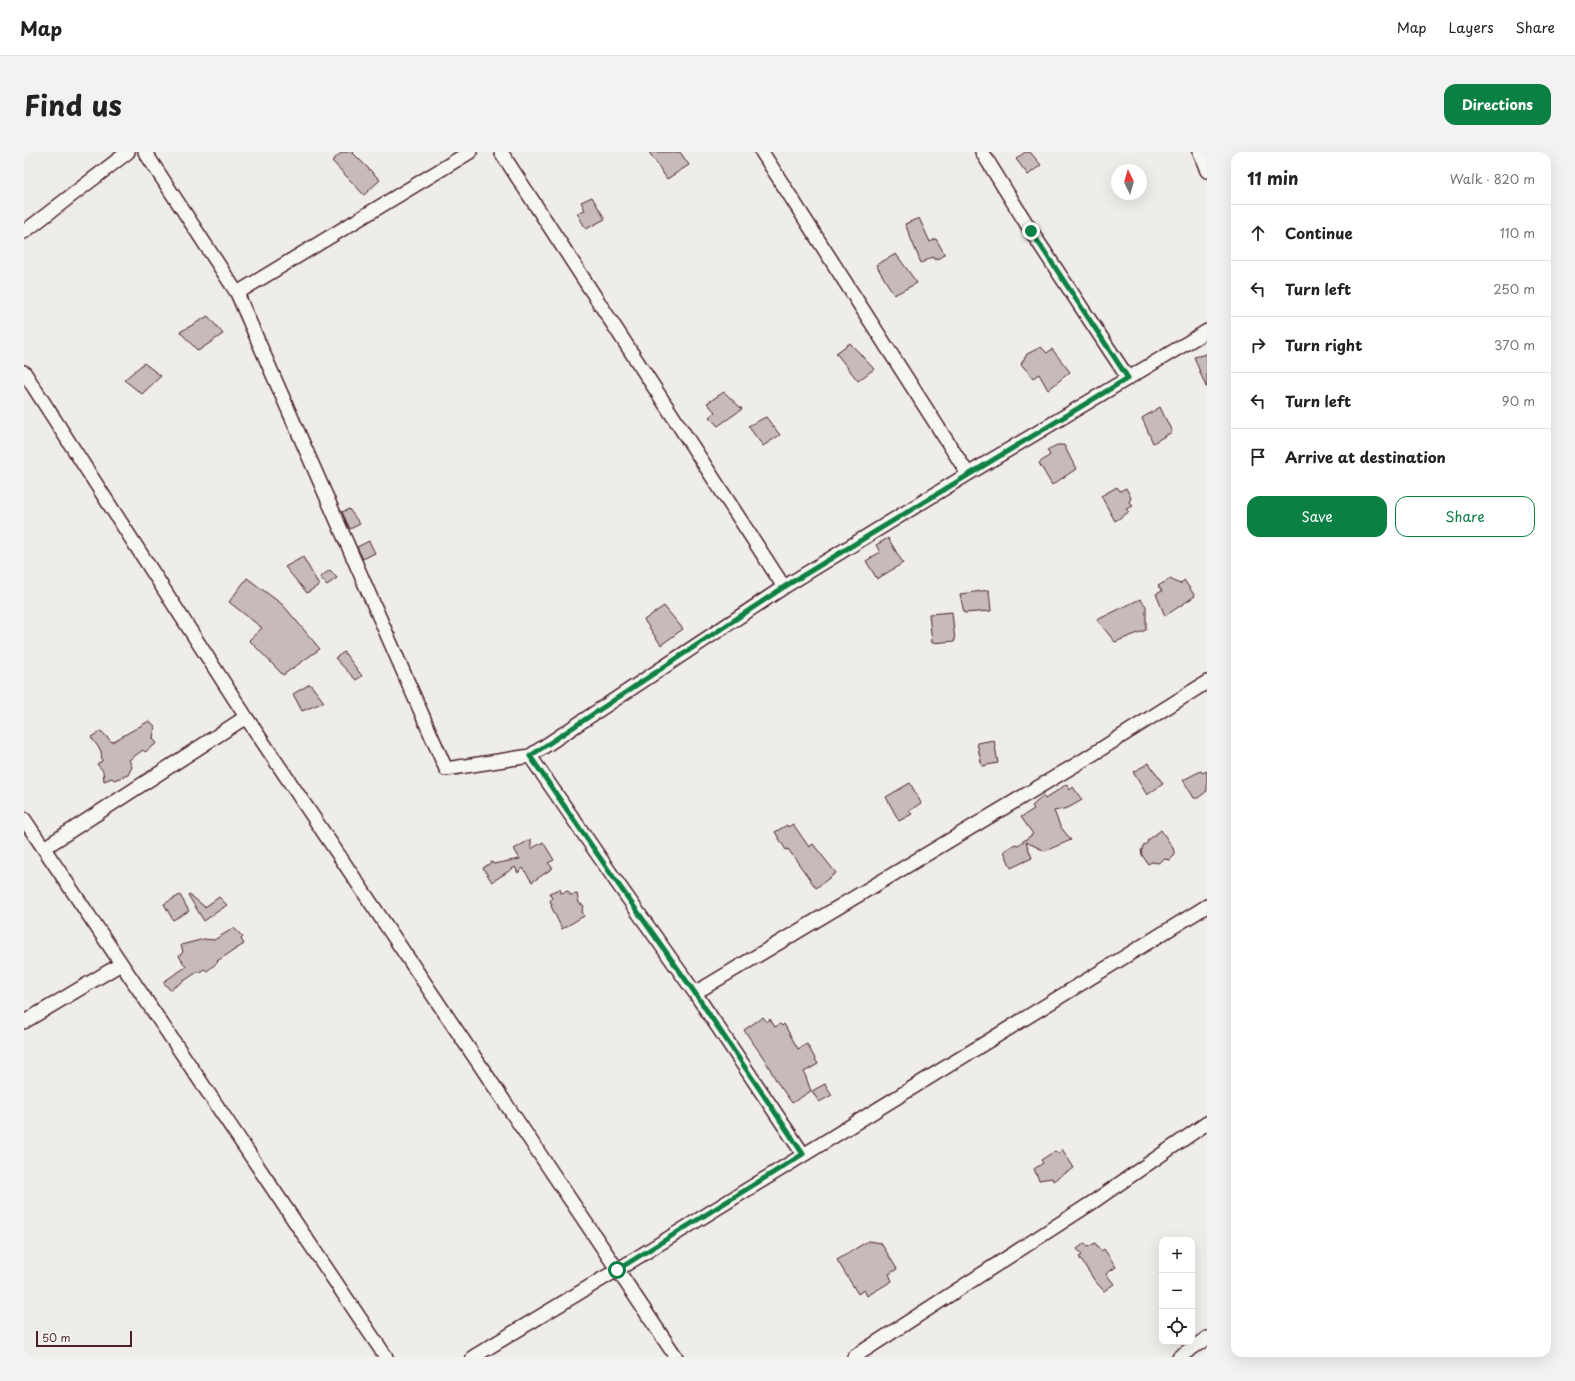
<!DOCTYPE html>
<meta charset="utf-8">
<style>
:root{--surface:#fff;--page:#f2f2f2;--text:#222;--muted:#767676;--line:#e0e0e0;--accent:#0b8043}
body{margin:0;font-family:"Playpen Sans",sans-serif;background:var(--page);color:var(--text)}
.controls{position:absolute;right:12px;bottom:12px;display:grid;overflow:hidden;border-radius:8px;box-shadow:0 4px 16px #0002}
.controls button{width:36px;height:36px;display:grid;place-items:center;padding:0;border:0;border-bottom:1px solid var(--line);background:var(--surface);color:var(--text);font:20px sans-serif}
.compass{position:absolute;left:1087px;top:12px;width:36px;height:36px;border-radius:50%;background:var(--surface);box-shadow:0 4px 16px #0002;rotate:355deg}
.scale{position:absolute;left:12px;bottom:10px;width:96px;box-sizing:border-box;padding-left:4px;border:2px solid #4a1f2b;border-top:0;font-size:11px;line-height:14px;white-space:nowrap;color:#4a1f2b;-webkit-text-stroke:3px #f6f6f2;paint-order:stroke}
.stop{position:absolute;width:12px;height:12px;margin:-9px;border:3px solid #0b8043;border-radius:50%;background:#fff}
.stop.end{background:#0b8043;border-color:#fff;box-shadow:0 1px 4px #0008}
.list{margin:0;padding:0;list-style:none}
h2{display:flex;justify-content:space-between;align-items:center;height:52px;margin:0;padding:0 16px;font-size:17px}
h2 small{font-size:13px;font-weight:400;color:var(--muted)}
.list li{display:grid;grid-template-columns:26px 1fr auto;gap:12px;align-items:center;box-sizing:border-box;height:56px;padding:0 16px;border-top:1px solid var(--line)}
.list b{display:block;font-size:15px;white-space:nowrap}
.list em{font-size:13px;font-style:normal;color:var(--muted)}
.actions{display:flex;gap:8px;padding:12px 16px}
.actions a{flex:1;padding:9px 0;border:1px solid var(--accent);border-radius:12px;text-align:center;font-size:14px;color:var(--accent)}
.actions .main{background:var(--accent);color:#fff}
.icon{flex:none;width:22px;height:22px;fill:none;stroke:currentColor;stroke-width:2;stroke-linecap:round;stroke-linejoin:round}
.map{position:relative;flex:none;width:1183px;height:1205px;overflow:hidden;border-radius:12px}
header{display:flex;align-items:center;gap:24px;box-sizing:border-box;height:56px;padding:0 20px;background:var(--surface);border-bottom:1px solid var(--line)}
header strong{font-size:19px}
nav{display:flex;gap:22px;margin-inline-start:auto;font-size:14px}
.intro{display:flex;align-items:center;justify-content:space-between;box-sizing:border-box;height:96px;padding:0 24px}
h1{margin:0;font-size:28px}
.button{padding:10px 18px;border-radius:12px;background:var(--accent);color:#fff;font-size:14px;font-weight:700}
main{display:flex;gap:24px;padding:0 24px}
aside{flex:1;background:var(--surface);border-radius:12px;box-shadow:0 4px 16px #0002}
.map>svg:first-child{display:block}
</style>
<header>
<strong>Map</strong>
<nav><a>Map</a><a>Layers</a><a>Share</a></nav>
</header>
<div class="intro"><h1>Find us</h1><a class="button">Directions</a></div>
<main>
<div class="map">
<svg width="1183" height="1205" viewBox="0 0 1183 1205">
<rect width="100%" height="100%" fill="#efedea"/>
<filter id="ink" filterUnits="userSpaceOnUse"><feTurbulence type="fractalNoise" baseFrequency=".025" numOctaves="2"/><feDisplacementMap in="SourceGraphic" scale="8" xChannelSelector="R" yChannelSelector="G"/><feConvolveMatrix kernelMatrix="1 2 1 2 8 2 1 2 1" color-interpolation-filters="sRGB"/></filter>
<g filter="url(#ink)">
<!-- building -->
<path fill="#c6babb" stroke="#4a1f2b" d="M 318,0 L 328,0 L 356,28 L 340,43 L 308,9 Z
M 625,0 L 656,0 L 665,13 L 643,27 Z
M 1001,0 L 1006,0 L 1017,13 L 1004,23 L 992,7 Z
M 568,45 L 581,67 L 562,77 L 553,61 L 561,58 L 557,50 Z
M 895,66 L 906,90 L 912,87 L 921,103 L 911,108 L 909,105 L 897,111 L 881,72 Z
M 872,102 L 893,131 L 870,143 L 852,113 Z
M 184,164 L 199,182 L 174,199 L 156,180 Z
M 826,191 L 850,217 L 834,229 L 812,201 Z
M 1017,195 L 1023,201 L 1028,197 L 1046,220 L 1024,238 L 1015,222 L 1009,226 L 997,212 L 1003,202 Z
M 1183,202 L 1183,235 L 1182,235 L 1170,205 Z
M 120,211 L 137,224 L 118,242 L 100,228 Z
M 700,240 L 718,257 L 694,274 L 685,265 L 691,260 L 683,251 Z
M 1136,255 L 1148,280 L 1129,291 L 1118,266 Z
M 742,265 L 756,283 L 739,294 L 724,274 Z
M 1033,293 L 1040,293 L 1052,317 L 1028,333 L 1015,311 L 1026,303 L 1023,298 Z
M 1093,335 L 1096,339 L 1102,336 L 1107,346 L 1105,350 L 1109,354 L 1102,357 L 1105,360 L 1091,369 L 1077,344 Z
M 325,357 L 336,372 L 326,377 L 318,360 Z
M 864,386 L 879,411 L 853,427 L 842,409 L 856,400 L 852,393 Z
M 345,389 L 351,401 L 339,407 L 333,395 Z
M 279,405 L 295,433 L 283,441 L 261,415 Z
M 306,418 L 313,426 L 303,433 L 296,425 Z
M 223,426 L 259,453 L 296,497 L 259,523 L 225,488 L 238,476 L 205,450 Z
M 1146,427 L 1156,432 L 1160,428 L 1171,444 L 1141,464 L 1132,442 L 1138,439 L 1134,434 Z
M 965,438 L 967,459 L 940,461 L 936,442 Z
M 1116,447 L 1122,454 L 1122,478 L 1091,490 L 1073,468 Z
M 640,454 L 659,477 L 637,493 L 620,468 Z
M 928,460 L 931,489 L 908,491 L 905,462 Z
M 320,500 L 338,524 L 332,528 L 311,506 Z
M 286,532 L 300,550 L 278,559 L 269,542 Z
M 125,569 L 131,574 L 129,587 L 133,591 L 121,600 L 119,598 L 105,608 L 108,615 L 104,623 L 90,628 L 88,626 L 80,629 L 79,619 L 73,612 L 78,609 L 77,599 L 67,585 L 77,579 L 88,590 Z
M 970,588 L 974,611 L 958,614 L 953,591 Z
M 1125,611 L 1139,632 L 1123,643 L 1109,620 Z
M 1177,619 L 1179,621 L 1183,619 L 1183,639 L 1174,646 L 1170,646 L 1159,628 Z
M 886,631 L 897,651 L 885,659 L 888,662 L 875,669 L 862,645 Z
M 1043,632 L 1046,638 L 1049,635 L 1058,648 L 1044,656 L 1030,659 L 1036,674 L 1047,688 L 1021,699 L 1002,690 L 1008,706 L 987,716 L 980,699 L 991,692 L 994,693 L 1009,682 L 997,665 L 1010,657 L 1008,654 L 1019,644 L 1021,647 Z
M 769,672 L 785,695 L 789,692 L 812,721 L 792,736 L 764,697 L 762,698 L 751,680 L 763,673 L 764,675 Z
M 1137,678 L 1149,696 L 1151,703 L 1146,708 L 1141,707 L 1134,711 L 1128,710 L 1124,712 L 1118,703 L 1117,698 L 1119,697 L 1118,695 L 1124,690 L 1123,689 Z
M 507,687 L 507,697 L 519,690 L 530,708 L 524,711 L 529,716 L 508,730 L 499,716 L 494,721 L 491,715 L 468,730 L 459,716 L 468,710 L 469,712 L 496,707 L 490,697 Z
M 536,737 L 537,741 L 544,739 L 546,743 L 553,742 L 555,751 L 560,754 L 558,759 L 560,764 L 538,777 L 527,754 L 528,753 L 526,749 L 528,746 L 525,741 Z
M 165,742 L 181,755 L 195,745 L 203,753 L 180,769 L 164,743 Z
M 156,743 L 165,759 L 149,768 L 140,752 Z
M 210,776 L 219,785 L 217,787 L 220,792 L 193,809 L 194,810 L 183,819 L 180,817 L 176,820 L 175,819 L 146,838 L 139,830 L 162,815 L 155,804 L 159,800 L 157,793 L 180,787 L 190,788 Z
M 739,865 L 743,870 L 746,867 L 751,875 L 756,872 L 758,874 L 760,872 L 774,897 L 783,892 L 794,912 L 780,920 L 787,939 L 768,951 L 753,930 L 741,908 L 720,878 Z
M 801,932 L 808,943 L 795,950 L 788,939 Z
M 1038,997 L 1050,1016 L 1029,1029 L 1028,1026 L 1015,1028 L 1010,1017 L 1019,1011 L 1017,1008 L 1031,999 L 1034,1001 Z
M 844,1089 L 857,1091 L 873,1117 L 865,1122 L 868,1129 L 843,1144 L 840,1138 L 834,1142 L 813,1108 Z
M 1061,1091 L 1064,1095 L 1071,1091 L 1077,1099 L 1080,1097 L 1092,1115 L 1082,1122 L 1090,1132 L 1080,1139 L 1071,1129 L 1055,1105 L 1058,1103 L 1053,1097 Z"/>
<g fill="none" stroke-linecap="round" stroke-linejoin="round">
<defs>
<path id="minor" d="M 121,0 L 213,141 L 422,617 L 506,604 L 760,435 L 944,322 L 1183,179
M 477,0 L 760,435
M 738,0 L 944,322
M 958,0 L 1007,79 L 1104,226
M 1176,0 L 1183,19
M 0,80 L 104,0
M 213,141 L 446,0
M 0,220 L 222,565
M 506,604 L 594,732 L 671,841 L 779,1002
M 0,667 L 362,1205
M 20,696 L 222,565 L 652,1205
M 671,841 L 1058,609 L 1183,530
M 0,870 L 97,812
M 449,1205 L 593,1118 L 1183,754
M 830,1205 L 1069,1050 L 1183,971
M 1155,1205 L 1183,1186"/>
</defs>
<!-- minor casing -->
<use href="#minor" stroke="#4a1f2b" stroke-width="16"/>
<!-- minor -->
<use href="#minor" stroke="#f6f6f2" stroke-width="13"/>
</g>
</g>
<g fill="none" stroke-linecap="round" stroke-linejoin="round" filter="url(#ink)">
<!-- route -->
<path stroke="#0b8043" stroke-width="5" d="M 593,1118 L 779,1002 L 671,841 L 594,732 L 506,604 L 760,435 L 1104,226 L 1007,79"/>
</g>
</svg>
<div class="controls">
<button>+</button>
<button>−</button>
<button><svg class="icon" aria-label="locate" viewBox="0 0 24 24"><circle cx="12" cy="12" r="6"/><path d="M12 2v4M12 18v4M2 12h4M18 12h4"/></svg></button>
</div>
<svg class="compass" viewBox="-18 -18 36 36"><path d="M0-13l5 13h-10z" fill="#e53935"/><path d="M0 13l5-13h-10z" fill="#767676"/></svg>
<div class="scale">50 m</div>
<div class="stop" style="left:593px;top:1118px"></div>
<div class="stop end" style="left:1007px;top:79px"></div>
</div>
<aside>
<h2>11 min<small>Walk · 820 m</small></h2>
<ul class="list">
<li><svg class="icon" aria-label="ahead" viewBox="0 0 24 24"><path d="M12 20V5M6 11l6-6 6 6"/></svg><div><b>Continue</b></div><em>110 m</em></li>
<li><svg class="icon" aria-label="left" viewBox="0 0 24 24"><path d="M17 20v-9H6M10 6l-5 5 5 5"/></svg><div><b>Turn left</b></div><em>250 m</em></li>
<li><svg class="icon" aria-label="right" viewBox="0 0 24 24"><path d="M7 20v-9h11M14 6l5 5-5 5"/></svg><div><b>Turn right</b></div><em>370 m</em></li>
<li><svg class="icon" aria-label="left" viewBox="0 0 24 24"><path d="M17 20v-9H6M10 6l-5 5 5 5"/></svg><div><b>Turn left</b></div><em>90 m</em></li>
<li><svg class="icon" aria-label="arrive" viewBox="0 0 24 24"><path d="M6 21V4h12l-3 4 3 4H6"/></svg><div><b>Arrive at destination</b></div></li>
</ul>
<div class="actions"><a class="main">Save</a><a>Share</a></div>
</aside>
</main>
